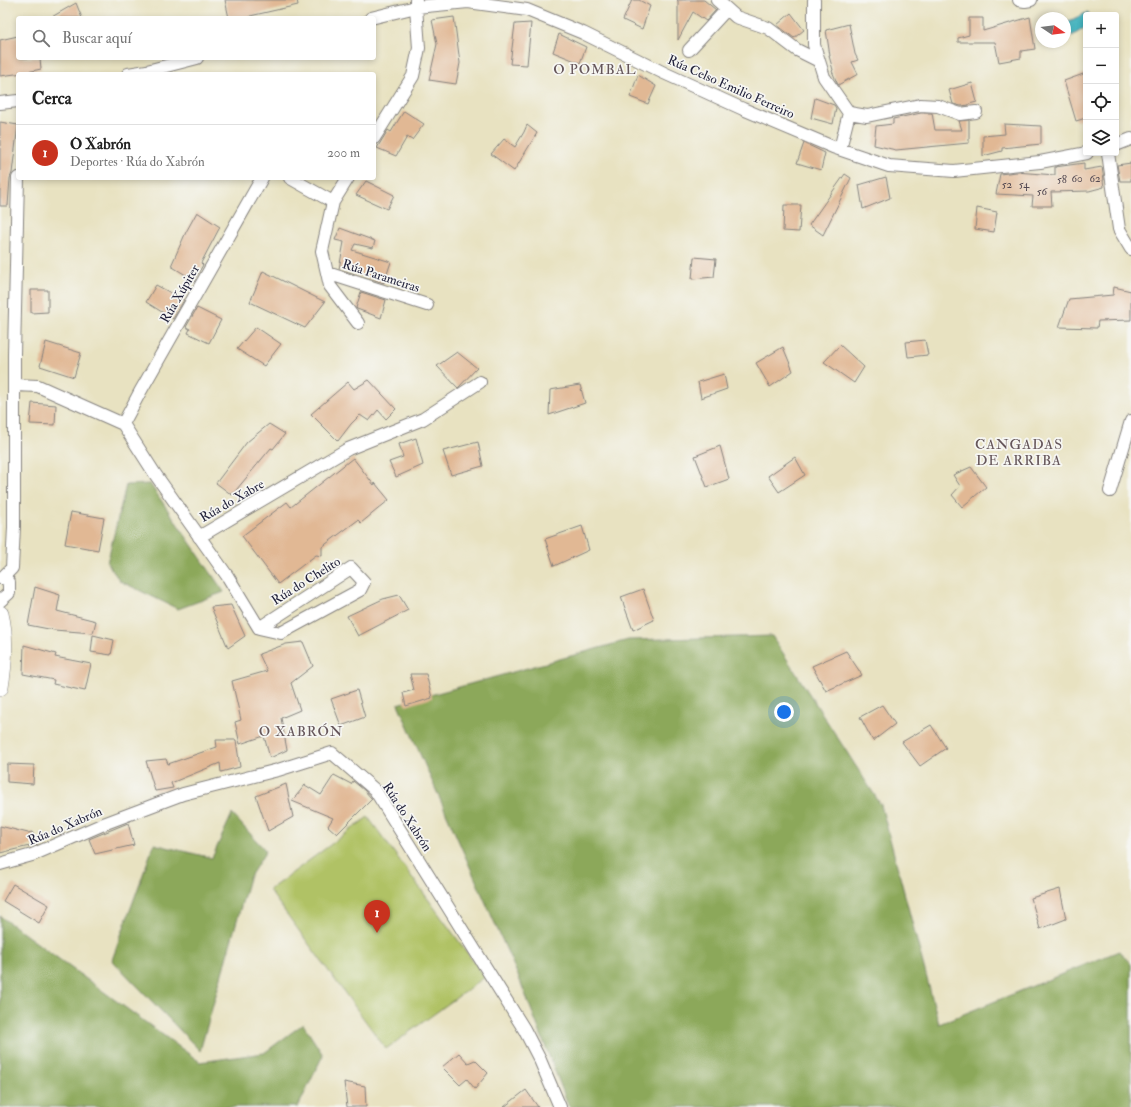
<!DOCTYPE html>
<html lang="es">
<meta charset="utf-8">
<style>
:root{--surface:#fff;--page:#f2f2f2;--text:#222;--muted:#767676;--line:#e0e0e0;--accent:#c8321e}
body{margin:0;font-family:"IM FELL Double Pica",serif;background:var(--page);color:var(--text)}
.controls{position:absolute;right:12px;top:12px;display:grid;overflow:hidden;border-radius:4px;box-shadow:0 2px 6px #0003}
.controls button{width:36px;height:36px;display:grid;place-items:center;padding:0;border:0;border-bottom:1px solid var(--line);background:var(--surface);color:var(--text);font:20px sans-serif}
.compass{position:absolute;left:1035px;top:12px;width:36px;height:36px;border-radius:50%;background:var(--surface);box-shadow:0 2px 6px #0003;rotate:103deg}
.you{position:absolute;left:784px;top:712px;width:14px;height:14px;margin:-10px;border:3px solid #fff;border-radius:50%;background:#1a73e8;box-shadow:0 0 0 6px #1a73e833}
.badge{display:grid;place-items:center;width:26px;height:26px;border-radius:50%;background:var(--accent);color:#fff;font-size:13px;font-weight:700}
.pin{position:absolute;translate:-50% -33px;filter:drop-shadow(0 1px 2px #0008)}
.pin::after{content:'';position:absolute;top:21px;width:14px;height:12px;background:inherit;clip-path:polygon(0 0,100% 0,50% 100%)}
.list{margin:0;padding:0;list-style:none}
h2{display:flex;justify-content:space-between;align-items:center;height:52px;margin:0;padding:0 16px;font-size:17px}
h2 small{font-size:13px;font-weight:400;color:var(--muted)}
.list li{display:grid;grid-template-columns:26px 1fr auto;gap:12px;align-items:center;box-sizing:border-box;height:56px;padding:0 16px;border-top:1px solid var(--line)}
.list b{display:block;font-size:15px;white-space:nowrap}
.list p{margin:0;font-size:13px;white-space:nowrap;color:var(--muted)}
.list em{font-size:13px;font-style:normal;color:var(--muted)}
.icon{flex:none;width:22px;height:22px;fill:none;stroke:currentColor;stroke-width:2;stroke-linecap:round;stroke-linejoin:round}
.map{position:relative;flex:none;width:1131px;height:1107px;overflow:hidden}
.search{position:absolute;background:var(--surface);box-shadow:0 2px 6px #0003;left:16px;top:16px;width:360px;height:44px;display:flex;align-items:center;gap:10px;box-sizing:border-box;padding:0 14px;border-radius:4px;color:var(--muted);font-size:15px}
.panel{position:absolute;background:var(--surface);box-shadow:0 2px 6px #0003;left:16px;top:72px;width:360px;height:108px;border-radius:4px}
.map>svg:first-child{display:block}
</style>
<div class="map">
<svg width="1131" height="1107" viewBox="0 0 1131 1107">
<rect width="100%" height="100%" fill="#f6f6f2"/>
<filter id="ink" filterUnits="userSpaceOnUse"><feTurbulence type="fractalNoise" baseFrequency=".025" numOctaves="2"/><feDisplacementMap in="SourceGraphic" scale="8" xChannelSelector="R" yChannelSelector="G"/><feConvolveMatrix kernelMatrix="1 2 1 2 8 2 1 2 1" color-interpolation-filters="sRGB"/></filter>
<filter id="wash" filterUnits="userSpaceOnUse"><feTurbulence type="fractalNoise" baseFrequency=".012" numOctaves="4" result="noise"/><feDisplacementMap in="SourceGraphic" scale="16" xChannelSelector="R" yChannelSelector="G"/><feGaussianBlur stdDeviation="0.9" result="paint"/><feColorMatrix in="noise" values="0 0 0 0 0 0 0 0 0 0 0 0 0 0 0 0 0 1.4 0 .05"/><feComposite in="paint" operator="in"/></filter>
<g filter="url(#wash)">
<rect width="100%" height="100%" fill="#e8e2c1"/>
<!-- green -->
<path fill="#b0c265" stroke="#697250" d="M 368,817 L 485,977 L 386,1049 L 269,890 Z"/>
<!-- forest -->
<path fill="#8ca85a" stroke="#57654a" d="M 150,484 L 224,592 L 178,609 L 120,581 L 107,563 L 126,485 Z
M 772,636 L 881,805 L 939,1024 L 1119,951 L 1131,964 L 1131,1107 L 569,1107 L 519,978 L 398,704 L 628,640 Z
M 232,814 L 266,851 L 249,878 L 200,1051 L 112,960 L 154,844 L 212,858 Z
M 0,916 L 200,1062 L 264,1053 L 303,1024 L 323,1055 L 298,1107 L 0,1107 Z"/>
<!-- water -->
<path fill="#43b2bd" stroke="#326a7c" d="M 1088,12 L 1089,15 L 1086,15 L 1086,27 L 1072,36 L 1065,23 Z"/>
<g id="blocks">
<!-- building -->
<path fill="#e1b894" d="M 225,0 L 297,0 L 298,5 L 250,16 L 251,18 L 229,18 Z
M 632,0 L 639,0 L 650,6 L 642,29 L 623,20 Z
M 677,0 L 704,0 L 716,10 L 706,21 L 693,12 L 678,40 L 678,1 Z
M 76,3 L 82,18 L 50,18 Z
M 791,13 L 804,30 L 794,38 L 777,25 Z
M 454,17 L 460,63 L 456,84 L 429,80 L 437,44 L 432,20 Z
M 1030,17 L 1035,49 L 1021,51 L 1021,58 L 999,62 L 995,42 L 958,42 L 958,38 L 969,35 L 969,18 L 983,18 L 983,31 Z
M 531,23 L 527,65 L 510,64 L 515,24 Z
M 849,24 L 855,54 L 858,60 L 852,62 L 858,74 L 838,85 L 832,71 L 833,70 L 829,56 L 830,56 L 826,30 Z
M 559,34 L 586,47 L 580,63 L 553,52 Z
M 18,36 L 18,58 L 40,58 L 41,69 L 23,73 L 0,76 L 0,40 Z
M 1086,73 L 1086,118 L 1076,121 L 1064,81 Z
M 638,75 L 656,86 L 648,104 L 630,97 Z
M 972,83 L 977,102 L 969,104 L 969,105 L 961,106 L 953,104 L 949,90 Z
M 815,98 L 834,105 L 836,108 L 833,124 L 811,118 Z
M 404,111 L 424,124 L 412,140 L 407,137 L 396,156 L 377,148 L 388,130 L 391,132 Z
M 921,113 L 932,113 L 935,130 L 962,130 L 959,121 L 969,120 L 969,143 L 896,150 L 874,145 L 876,126 L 893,124 L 893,119 Z
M 0,122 L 18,125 L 12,173 L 10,178 L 8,206 L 0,206 Z
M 1004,124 L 1041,126 L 1041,144 L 1002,148 L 1002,151 L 983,156 L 983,136 L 1005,134 Z
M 527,125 L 537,133 L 514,171 L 491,154 L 504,139 L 515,147 L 524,132 Z
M 804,143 L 825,153 L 821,170 L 797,163 Z
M 1084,163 L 1084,170 L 1102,167 L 1104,180 L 1103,180 L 1104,187 L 1089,191 L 1051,192 L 1052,206 L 1032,206 L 1033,196 L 1015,195 L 996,194 L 1000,174 L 1016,172 L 1055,175 L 1055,167 Z
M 1131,163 L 1131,181 L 1120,181 L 1117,165 Z
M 845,174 L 851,178 L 823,235 L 809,225 Z
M 886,177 L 890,198 L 863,209 L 859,185 Z
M 366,181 L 394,195 L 387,209 L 356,195 Z
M 784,205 L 801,205 L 799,232 L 783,231 Z
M 977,208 L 997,212 L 994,232 L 975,229 Z
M 197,212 L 220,227 L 201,263 L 203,265 L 194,280 L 171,266 L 186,232 Z
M 340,228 L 375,241 L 373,248 L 355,244 L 352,250 L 391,262 L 384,283 L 339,269 L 344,242 L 335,240 Z
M 694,257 L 716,259 L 714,277 L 692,279 Z
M 263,271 L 325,302 L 305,328 L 250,302 Z
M 156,285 L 184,300 L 173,319 L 146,302 Z
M 1114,287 L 1131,291 L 1131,320 L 1098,321 L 1097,328 L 1059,327 L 1069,299 L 1113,295 Z
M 31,290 L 48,290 L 48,312 L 31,313 Z
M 361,292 L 386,300 L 381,318 L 357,309 L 356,308 Z
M 197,308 L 221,320 L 209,343 L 188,333 L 190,329 L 186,327 Z
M 256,327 L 281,344 L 264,366 L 237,349 Z
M 925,340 L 928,355 L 908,357 L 906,342 Z
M 46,342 L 81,353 L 74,377 L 40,366 Z
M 840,345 L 864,367 L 854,383 L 824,362 Z
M 783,347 L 793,371 L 770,387 L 756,363 Z
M 457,352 L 477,368 L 458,388 L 437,366 Z
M 724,374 L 727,389 L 701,398 L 698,382 Z
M 369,380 L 396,409 L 386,419 L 378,410 L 369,421 L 360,415 L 351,424 L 338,441 L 311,414 L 348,382 L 354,389 Z
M 580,385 L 585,403 L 549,415 L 550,390 Z
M 32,403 L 56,405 L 55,425 L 30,424 Z
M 269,424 L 285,434 L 273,449 L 271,448 L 232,495 L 216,483 L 247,442 Z
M 416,438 L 423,465 L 396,477 L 389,462 L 403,457 L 399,444 Z
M 478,442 L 483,466 L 451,475 L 443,451 Z
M 720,446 L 729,479 L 707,487 L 695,456 Z
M 795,457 L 805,475 L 779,492 L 768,476 Z
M 353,458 L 374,485 L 375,483 L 389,500 L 361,523 L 358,520 L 322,547 L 322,556 L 316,555 L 278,584 L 242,536 L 287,502 L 291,507 Z
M 971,467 L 986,487 L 962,507 L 952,495 L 960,486 L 953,475 Z
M 71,512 L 104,518 L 98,550 L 65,544 Z
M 582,526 L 589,550 L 554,566 L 545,539 Z
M 35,587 L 60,595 L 57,611 L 96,621 L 93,633 L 54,630 L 28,625 Z
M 643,589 L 654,620 L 633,630 L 621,597 Z
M 399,595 L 408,610 L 358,636 L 347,616 L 383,599 Z
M 231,605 L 245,636 L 228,648 L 211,607 Z
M 93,635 L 114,640 L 111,655 L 91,652 Z
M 303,642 L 313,666 L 291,683 L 300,710 L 281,718 L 287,750 L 270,758 L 264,736 L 240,744 L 235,722 L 241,720 L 232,681 L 267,671 L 259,654 L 286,644 Z
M 24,645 L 56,654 L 55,657 L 91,664 L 85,691 L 53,684 L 54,680 L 23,674 Z
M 846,651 L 862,675 L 826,691 L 812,666 Z
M 410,674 L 426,674 L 432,698 L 406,706 L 403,693 L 414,690 Z
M 357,690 L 365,717 L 341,726 L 331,699 Z
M 882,705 L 895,724 L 873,741 L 860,717 Z
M 931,725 L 946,748 L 920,766 L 902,742 Z
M 216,740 L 236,740 L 240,767 L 221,772 L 220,763 L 171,783 L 173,788 L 155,791 L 146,761 L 166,759 L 168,764 L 217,747 Z
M 7,764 L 34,765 L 33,784 L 7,782 Z
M 334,775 L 351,784 L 353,781 L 364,790 L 372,799 L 337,834 L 328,826 L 333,818 L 292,801 L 305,785 L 321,795 Z
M 286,784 L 293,817 L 268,831 L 256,796 Z
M 128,823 L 134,845 L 95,854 L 89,839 Z
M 0,826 L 28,833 L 32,832 L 38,844 L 0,853 Z
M 13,884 L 49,905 L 39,923 L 3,901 Z
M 1060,889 L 1066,919 L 1040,929 L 1031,898 Z
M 459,1053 L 468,1063 L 475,1060 L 488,1073 L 475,1089 L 467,1079 L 460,1085 L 442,1067 Z
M 344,1082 L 365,1086 L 366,1107 L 347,1107 Z
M 526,1090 L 538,1107 L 504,1107 Z"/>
</g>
</g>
<g filter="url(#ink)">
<use href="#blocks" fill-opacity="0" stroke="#85827e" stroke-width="1"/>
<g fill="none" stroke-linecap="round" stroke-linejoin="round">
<defs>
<path id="street" d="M 717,0 L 736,17 L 768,28 L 797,50 L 819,61
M 814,0 L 814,45 L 824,77 L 849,113 L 840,149
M 1019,0 L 1025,1 L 1031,0
M 371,18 L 416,7 L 468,2 L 527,10 L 583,33 L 664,73 L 743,109 L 833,147 L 889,166 L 954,171 L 1040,162 L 1087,153
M 689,50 L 727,9
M 128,74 L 147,71 L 197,58
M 0,103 L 18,101
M 849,113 L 867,116 L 920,105 L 938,106 L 960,114 L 976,112
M 374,138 L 413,76 L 419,48 L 416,7 L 416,0
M 1116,145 L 1131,139
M 1108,153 L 1119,229 L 1131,249
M 290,178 L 333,202
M 348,178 L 333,202 L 322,251 L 330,286 L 358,323
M 327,273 L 427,305
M 15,385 L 38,386 L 123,424 L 155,474 L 228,577 L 259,628 L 281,633 L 360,590 L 364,582 L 351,568 L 259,628
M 123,424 L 140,392 L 262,178
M 1110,491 L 1131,421
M 199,537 L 348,449 L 423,419 L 480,382
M 3,577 L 12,568 L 14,527 L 14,354 L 18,178
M 0,578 L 3,577 L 9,582 L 9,593 L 0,601
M 0,864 L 32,855 L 106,823 L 183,794 L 278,770 L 332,753 L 375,790 L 524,1029 L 540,1060 L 560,1107"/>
<path id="secondary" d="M 0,614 C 6,638 4,663 0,687"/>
</defs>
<!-- street casing -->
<use href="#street" stroke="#85827e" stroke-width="14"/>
<!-- secondary casing -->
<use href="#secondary" stroke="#85827e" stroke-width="18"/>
<!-- street -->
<use href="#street" stroke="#fff" stroke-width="12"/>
<!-- secondary -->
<use href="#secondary" stroke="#fff" stroke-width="17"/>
</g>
</g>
<g text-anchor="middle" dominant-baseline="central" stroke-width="3.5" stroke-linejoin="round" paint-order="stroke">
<!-- number labels -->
<g font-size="11" fill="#524851">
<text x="1077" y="178">60</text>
<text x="1095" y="178">62</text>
<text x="1062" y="179">58</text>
<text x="1007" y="184">52</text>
<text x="1024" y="184">54</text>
<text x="1042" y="191">56</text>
</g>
<!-- street labels -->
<g font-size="13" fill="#22223b" stroke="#f6f6f2">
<text transform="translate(731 87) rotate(24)">Rúa Celso Emilio Ferreiro</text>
<text transform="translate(381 276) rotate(18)">Rúa Parameiras</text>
<text transform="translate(180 294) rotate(-60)">Rúa Xúpiter</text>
<text transform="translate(232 501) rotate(-30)">Rúa do Xabre</text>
<text transform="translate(306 581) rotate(-32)">Rúa do Chelito</text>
<text transform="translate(407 817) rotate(57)">Rúa do Xabrón</text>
<text transform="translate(65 826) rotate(-23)">Rúa do Xabrón</text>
</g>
<!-- neighbourhood labels -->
<g font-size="14" letter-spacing="1" fill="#65565a" stroke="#f6f6f2">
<text x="595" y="69">O POMBAL</text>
<text x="1019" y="444">CANGADAS<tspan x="1019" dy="16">DE ARRIBA</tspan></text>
<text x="301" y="731">O XABRÓN</text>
</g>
</g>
</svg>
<div class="controls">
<button>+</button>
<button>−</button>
<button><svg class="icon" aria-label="locate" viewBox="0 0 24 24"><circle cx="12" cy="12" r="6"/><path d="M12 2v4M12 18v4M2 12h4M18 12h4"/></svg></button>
<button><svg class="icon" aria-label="layers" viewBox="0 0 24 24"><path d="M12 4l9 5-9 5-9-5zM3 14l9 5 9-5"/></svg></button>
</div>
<svg class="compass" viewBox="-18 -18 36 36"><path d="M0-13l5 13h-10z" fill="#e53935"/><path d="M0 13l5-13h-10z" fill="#767676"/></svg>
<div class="you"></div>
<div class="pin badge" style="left:377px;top:933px">1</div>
<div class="search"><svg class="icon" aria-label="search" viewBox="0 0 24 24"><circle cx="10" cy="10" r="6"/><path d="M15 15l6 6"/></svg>Buscar aquí</div>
<section class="panel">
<h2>Cerca<small></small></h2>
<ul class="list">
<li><span class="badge">1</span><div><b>O Xabrón</b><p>Deportes · Rúa do Xabrón</p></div><em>200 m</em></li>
</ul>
</section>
</div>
